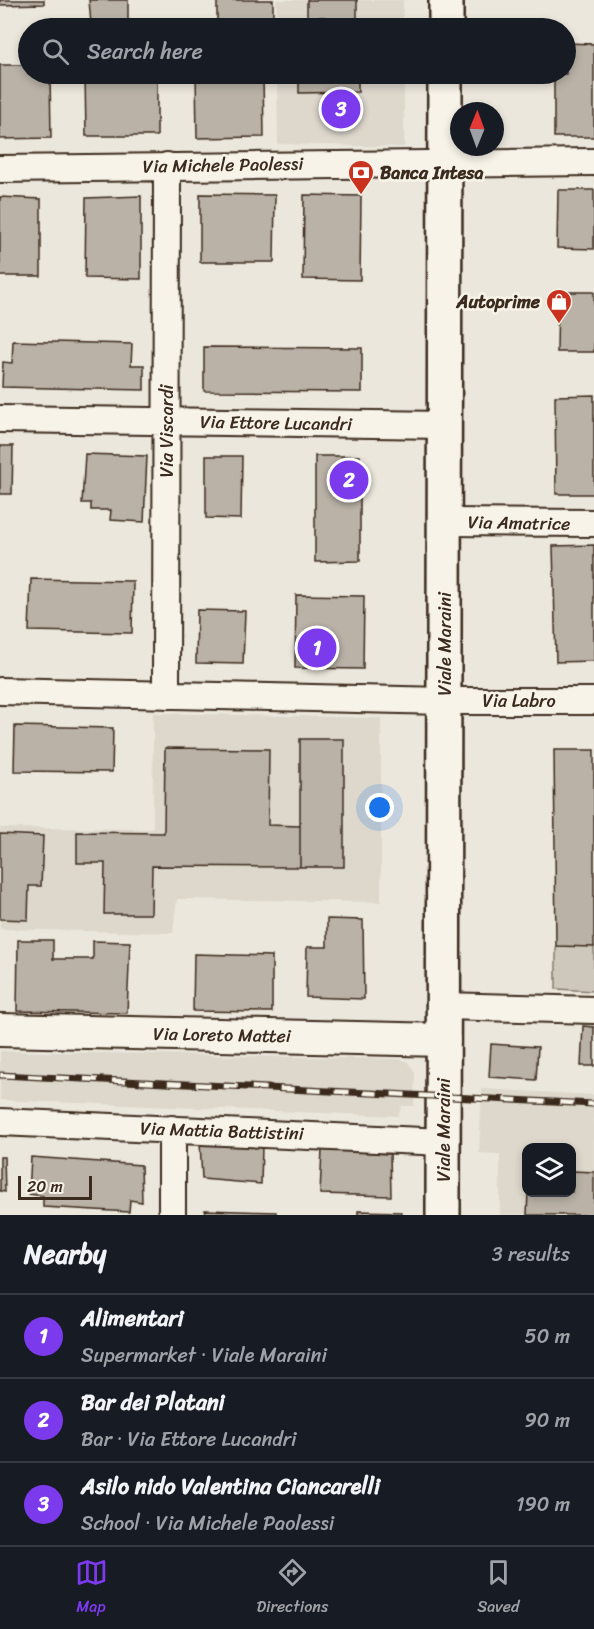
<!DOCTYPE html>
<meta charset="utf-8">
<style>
:root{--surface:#171b24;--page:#20242c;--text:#f1f3f6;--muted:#9ea1a6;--line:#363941;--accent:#7c3aed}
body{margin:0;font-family:Sriracha,sans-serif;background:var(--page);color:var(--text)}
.controls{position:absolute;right:18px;bottom:18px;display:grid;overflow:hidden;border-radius:12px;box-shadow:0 3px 9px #0003}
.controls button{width:54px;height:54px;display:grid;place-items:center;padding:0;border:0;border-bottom:2px solid var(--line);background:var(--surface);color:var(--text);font:30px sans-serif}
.compass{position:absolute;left:450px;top:102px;width:54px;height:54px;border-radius:50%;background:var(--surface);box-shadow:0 3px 9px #0003;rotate:1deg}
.scale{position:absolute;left:18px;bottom:15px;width:74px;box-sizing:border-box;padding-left:6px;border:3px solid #3b2a1e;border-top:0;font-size:16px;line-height:21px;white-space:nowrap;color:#3b2a1e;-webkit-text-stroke:4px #f7f3e8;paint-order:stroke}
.you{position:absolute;left:380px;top:808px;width:21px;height:21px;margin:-15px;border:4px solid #fff;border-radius:50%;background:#1a73e8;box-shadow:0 0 0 9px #1a73e833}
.badge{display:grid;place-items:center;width:39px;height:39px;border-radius:50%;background:var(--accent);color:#fff;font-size:20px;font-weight:700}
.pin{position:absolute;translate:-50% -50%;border:3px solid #fff;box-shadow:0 2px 6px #0006}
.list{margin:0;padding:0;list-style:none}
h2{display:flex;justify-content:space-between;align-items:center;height:78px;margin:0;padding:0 24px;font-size:26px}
h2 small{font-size:20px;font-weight:400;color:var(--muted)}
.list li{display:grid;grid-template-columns:39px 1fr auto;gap:18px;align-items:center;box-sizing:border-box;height:84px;padding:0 24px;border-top:2px solid var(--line)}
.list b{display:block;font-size:22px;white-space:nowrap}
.list p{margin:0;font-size:20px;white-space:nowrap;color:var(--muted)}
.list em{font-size:20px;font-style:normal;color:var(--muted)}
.icon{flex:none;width:33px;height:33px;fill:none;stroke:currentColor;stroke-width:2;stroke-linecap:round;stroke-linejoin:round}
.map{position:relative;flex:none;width:594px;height:1215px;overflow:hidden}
.search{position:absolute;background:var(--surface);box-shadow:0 3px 9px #0003;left:18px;right:18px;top:18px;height:66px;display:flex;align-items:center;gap:15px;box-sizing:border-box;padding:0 21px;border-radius:33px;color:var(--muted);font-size:22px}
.sheet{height:330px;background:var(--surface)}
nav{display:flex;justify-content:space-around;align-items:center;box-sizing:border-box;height:84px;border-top:2px solid var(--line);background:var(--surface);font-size:16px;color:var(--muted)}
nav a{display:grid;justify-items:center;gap:3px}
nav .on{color:var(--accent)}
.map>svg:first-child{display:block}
</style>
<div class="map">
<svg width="594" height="1215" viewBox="0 0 594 1215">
<rect width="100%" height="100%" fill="#ece7dc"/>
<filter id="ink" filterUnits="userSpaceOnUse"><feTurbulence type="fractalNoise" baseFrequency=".0167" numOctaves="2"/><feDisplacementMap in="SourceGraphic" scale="12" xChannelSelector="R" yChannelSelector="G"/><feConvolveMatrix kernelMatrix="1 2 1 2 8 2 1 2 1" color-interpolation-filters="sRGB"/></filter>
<g filter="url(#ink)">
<!-- built -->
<path fill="#ddd7cc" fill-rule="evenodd" d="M 276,0 L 403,0 L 403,28 L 277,28 Z
M 277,74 L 404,74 L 404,147 L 278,144 Z
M 153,713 L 381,718 L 381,902 L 177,899 L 173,933 L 0,929 L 0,828 L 153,829 Z
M 0,1051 L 400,1059 L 408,1062 L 415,1073 L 414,1106 L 402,1106 L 398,1116 L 0,1100 Z
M 482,1089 L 594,1095 L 594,1215 L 500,1215 L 500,1154 L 479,1153 ZM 526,1148 L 572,1148 L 572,1192 L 526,1192 Z"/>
<!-- green -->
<path fill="#cec8bc" stroke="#84796d" stroke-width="1.5" d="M 556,946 L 594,946 L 594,991 L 556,989 Z"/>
<!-- building -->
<path fill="#bab2a7" stroke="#3b2a1e" stroke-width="1.5" d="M 0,0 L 44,0 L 44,4 L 0,5 Z
M 89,0 L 128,0 L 128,24 L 91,24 Z
M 217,0 L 273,0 L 273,20 L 217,21 Z
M 307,0 L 357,0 L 357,28 L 325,28 L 325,17 L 307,17 Z
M 566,43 L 594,44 L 594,137 L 554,137 L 554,74 L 566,74 Z
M 0,65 L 28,65 L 28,74 L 50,74 L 51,138 L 0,139 Z
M 85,74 L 157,74 L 157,136 L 86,136 Z
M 196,74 L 263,74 L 264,137 L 197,138 Z
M 299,74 L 358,74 L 358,92 L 299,93 Z
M 558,190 L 594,190 L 594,249 L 557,248 Z
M 200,194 L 275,195 L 274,262 L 200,262 Z
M 304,195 L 361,196 L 360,280 L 303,279 Z
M 141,196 L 141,279 L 85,278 L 86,198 Z
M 0,197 L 41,199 L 41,276 L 0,276 Z
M 558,292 L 594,292 L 594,352 L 557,352 Z
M 13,341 L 132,344 L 131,365 L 144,365 L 144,390 L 2,387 L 3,362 L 12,363 Z
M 204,347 L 362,348 L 362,392 L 204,391 Z
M 594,395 L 594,494 L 556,494 L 555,396 Z
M 0,446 L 13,446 L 12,494 L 0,494 Z
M 85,454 L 147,456 L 144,522 L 110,520 L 111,510 L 91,510 L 91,503 L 82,503 Z
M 206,456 L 242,456 L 241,519 L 206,518 Z
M 315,456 L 360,456 L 360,561 L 315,562 Z
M 594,545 L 594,661 L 556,662 L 553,546 Z
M 31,579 L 133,581 L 132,633 L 29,631 Z
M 296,595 L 364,596 L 363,669 L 295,668 Z
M 197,610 L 245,611 L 243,664 L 196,663 Z
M 15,726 L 113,728 L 112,772 L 14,771 Z
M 300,739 L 344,739 L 344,867 L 300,867 Z
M 165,748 L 269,749 L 268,825 L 300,826 L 300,867 L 152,866 L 151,914 L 104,914 L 105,863 L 77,863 L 77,832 L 164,833 Z
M 554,750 L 594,750 L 594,947 L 556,946 Z
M 0,834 L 43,836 L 41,886 L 29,886 L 28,920 L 0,919 Z
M 327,919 L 363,920 L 364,999 L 306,997 L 307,947 L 327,947 Z
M 18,940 L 53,940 L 53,959 L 93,959 L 93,941 L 130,942 L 127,1013 L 17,1011 Z
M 194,954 L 272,956 L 272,1012 L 193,1011 Z
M 583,1026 L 594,1027 L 594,1066 L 581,1066 Z
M 491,1044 L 538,1047 L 536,1080 L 489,1077 Z
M 200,1142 L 262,1147 L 261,1184 L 202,1179 Z
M 322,1149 L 390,1154 L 391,1196 L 320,1194 Z
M 0,1157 L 4,1157 L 5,1192 L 0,1191 Z
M 31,1157 L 141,1165 L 142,1202 L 130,1200 L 129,1212 L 43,1207 L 43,1196 L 29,1194 Z
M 572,1171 L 594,1172 L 594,1215 L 527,1215 L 528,1192 L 572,1192 Z
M 205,1210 L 276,1212 L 276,1215 L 206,1215 Z
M 358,1211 L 401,1212 L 401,1215 L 358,1215 Z"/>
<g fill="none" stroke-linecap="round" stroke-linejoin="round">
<defs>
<path id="minor" d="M 0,169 L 594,162
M 0,419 L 445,425
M 445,522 L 594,523
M 0,691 L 445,701 L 594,701
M 166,695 L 167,166
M 444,1006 L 594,1010
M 0,1122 L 444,1142
M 172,1215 L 172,1129"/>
<path id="tertiary" d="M 0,1030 L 444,1040"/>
<path id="secondary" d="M 446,28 L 446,0
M 443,1215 L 445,74"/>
</defs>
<!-- minor casing -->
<use href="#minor" stroke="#3b2a1e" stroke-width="30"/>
<!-- tertiary casing -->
<use href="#tertiary" stroke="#3b2a1e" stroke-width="36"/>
<!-- secondary casing -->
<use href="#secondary" stroke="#3b2a1e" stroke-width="38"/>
<!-- minor -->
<use href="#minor" stroke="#f7f3e8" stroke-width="26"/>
<!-- tertiary -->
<use href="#tertiary" stroke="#f7f3e8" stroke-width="32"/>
<!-- secondary -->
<use href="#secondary" stroke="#f7f3e8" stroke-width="33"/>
<defs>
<path id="rail" d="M 0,1075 L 594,1104"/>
</defs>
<!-- rail casing -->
<use href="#rail" stroke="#3b2a1e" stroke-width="7"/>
<!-- rail -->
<use href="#rail" stroke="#f7f3e8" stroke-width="4.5" stroke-dasharray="14" stroke-linecap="butt"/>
</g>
</g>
<!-- icons -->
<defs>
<symbol id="bank-pin" viewBox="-11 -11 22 30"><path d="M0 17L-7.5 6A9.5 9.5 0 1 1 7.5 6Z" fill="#c8321e" stroke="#f7f3e8"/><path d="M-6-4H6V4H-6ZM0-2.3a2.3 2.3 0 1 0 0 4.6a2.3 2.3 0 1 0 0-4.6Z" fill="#fff"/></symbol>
<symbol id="shop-pin" viewBox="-11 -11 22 30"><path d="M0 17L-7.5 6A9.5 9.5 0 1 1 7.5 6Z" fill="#c8321e" stroke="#f7f3e8"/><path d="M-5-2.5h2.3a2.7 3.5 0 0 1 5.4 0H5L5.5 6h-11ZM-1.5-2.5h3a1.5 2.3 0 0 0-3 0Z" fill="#fff"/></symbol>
</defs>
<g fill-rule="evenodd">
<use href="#bank-pin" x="346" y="158" width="30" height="40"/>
<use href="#shop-pin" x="544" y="287" width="30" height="40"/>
</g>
<g text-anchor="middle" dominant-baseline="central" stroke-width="5" stroke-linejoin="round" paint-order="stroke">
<!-- street labels -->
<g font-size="18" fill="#3b2a1e" stroke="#f7f3e8">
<text transform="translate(223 165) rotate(-1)">Via Michele Paolessi</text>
<text transform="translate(276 423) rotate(1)">Via Ettore Lucandri</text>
<text transform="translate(167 431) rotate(-90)">Via Viscardi</text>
<text transform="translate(519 523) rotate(1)">Via Amatrice</text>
<text transform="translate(445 644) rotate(-90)">Viale Maraini</text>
<text x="519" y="701">Via Labro</text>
<text transform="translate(222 1035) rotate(1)">Via Loreto Mattei</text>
<text transform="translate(444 1130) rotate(-90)">Viale Maraini</text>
<text transform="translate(222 1131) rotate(2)">Via Mattia Battistini</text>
</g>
<!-- poi labels -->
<g font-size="18" font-weight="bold" fill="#3b2a1e" stroke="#f7f3e8" text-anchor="start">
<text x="380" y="173">Banca Intesa</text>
<text x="540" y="302" text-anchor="end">Autoprime</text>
</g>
</g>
</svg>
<div class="controls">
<button><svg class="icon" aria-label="layers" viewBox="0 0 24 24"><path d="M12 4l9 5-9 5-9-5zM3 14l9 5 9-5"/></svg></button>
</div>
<svg class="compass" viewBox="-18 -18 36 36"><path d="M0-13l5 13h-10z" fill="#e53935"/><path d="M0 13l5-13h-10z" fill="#9ea1a6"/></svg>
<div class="scale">20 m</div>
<div class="you"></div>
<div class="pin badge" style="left:317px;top:648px">1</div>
<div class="pin badge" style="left:349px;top:480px">2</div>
<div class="pin badge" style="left:341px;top:109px">3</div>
<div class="search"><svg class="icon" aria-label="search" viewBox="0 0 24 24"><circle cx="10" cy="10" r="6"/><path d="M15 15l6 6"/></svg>Search here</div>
</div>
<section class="sheet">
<h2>Nearby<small>3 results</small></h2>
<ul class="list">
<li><span class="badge">1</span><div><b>Alimentari</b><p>Supermarket · Viale Maraini</p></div><em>50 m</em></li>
<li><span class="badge">2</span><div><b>Bar dei Platani</b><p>Bar · Via Ettore Lucandri</p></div><em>90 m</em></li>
<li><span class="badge">3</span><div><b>Asilo nido Valentina Ciancarelli</b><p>School · Via Michele Paolessi</p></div><em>190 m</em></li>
</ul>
</section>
<nav>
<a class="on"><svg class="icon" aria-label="map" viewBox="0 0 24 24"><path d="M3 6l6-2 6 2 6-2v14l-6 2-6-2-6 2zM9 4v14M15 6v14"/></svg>Map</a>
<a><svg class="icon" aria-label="directions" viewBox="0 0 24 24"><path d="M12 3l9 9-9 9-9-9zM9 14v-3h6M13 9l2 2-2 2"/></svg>Directions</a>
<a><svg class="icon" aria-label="saved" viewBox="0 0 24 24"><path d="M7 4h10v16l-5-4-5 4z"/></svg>Saved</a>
</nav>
